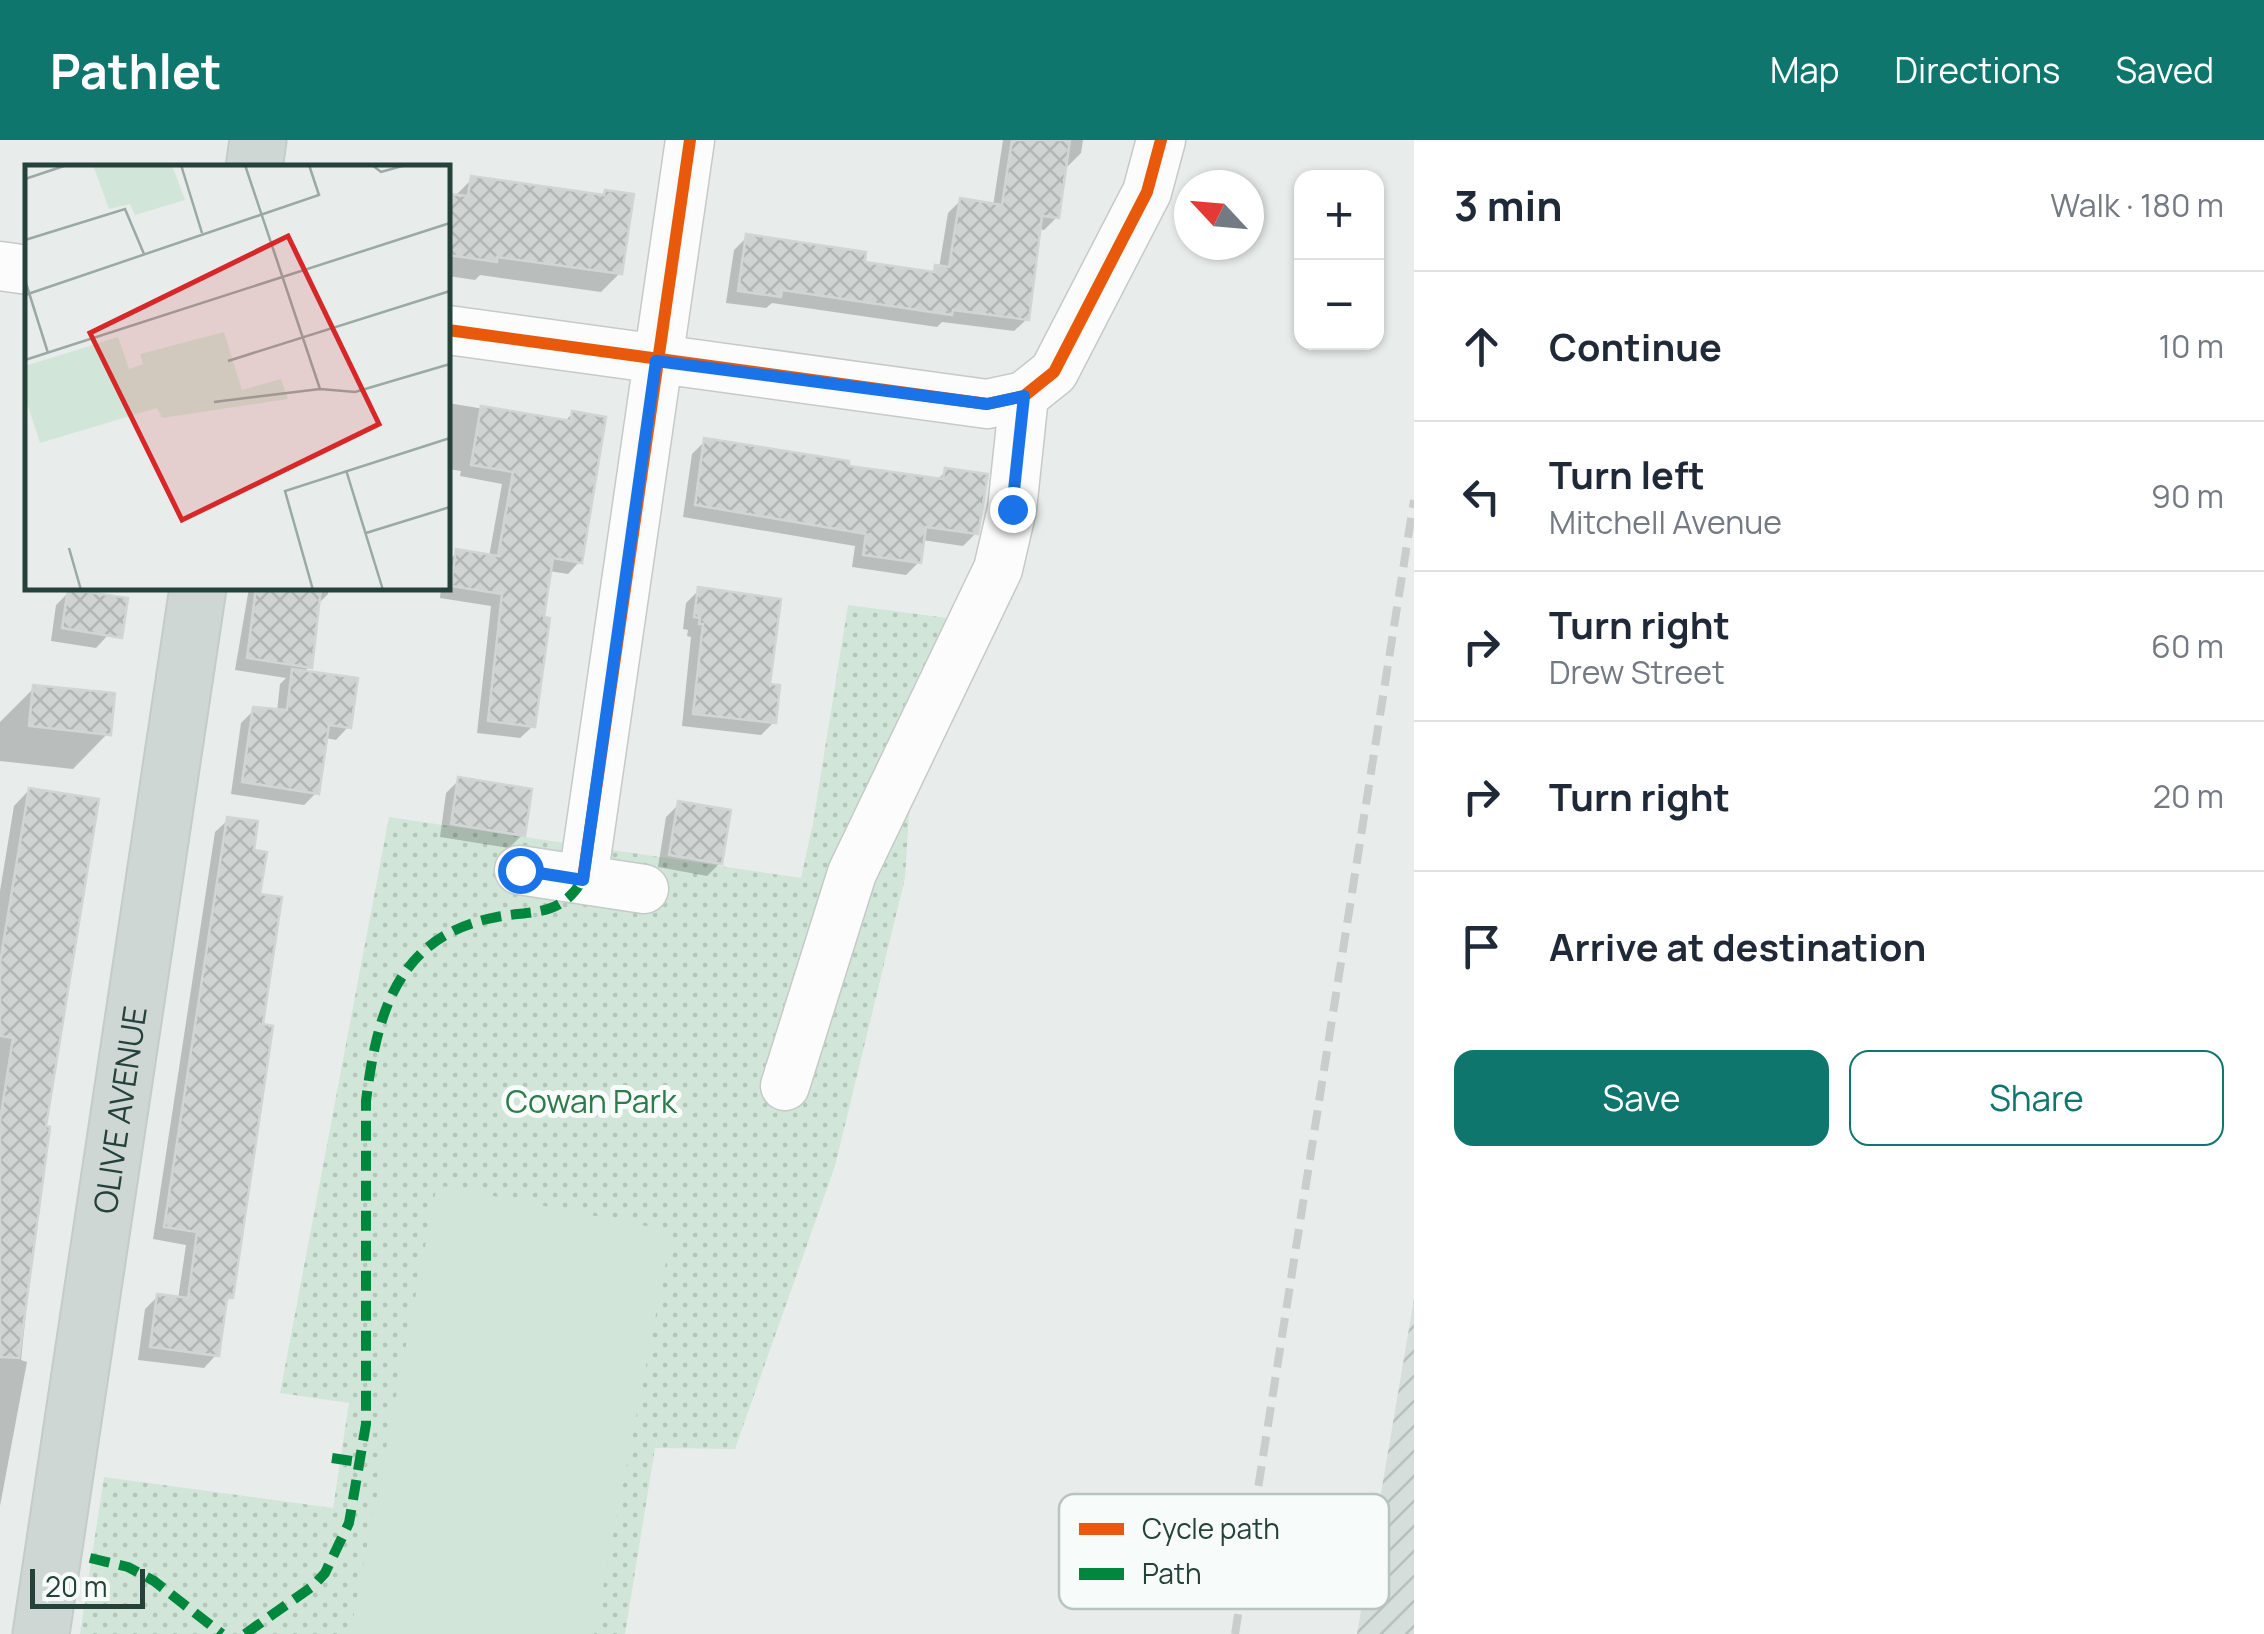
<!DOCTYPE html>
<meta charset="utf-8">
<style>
:root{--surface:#fff;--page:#f6f6f7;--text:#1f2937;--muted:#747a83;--line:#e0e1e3;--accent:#0f766e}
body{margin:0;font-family:Manrope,sans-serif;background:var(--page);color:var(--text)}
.controls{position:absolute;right:30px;top:30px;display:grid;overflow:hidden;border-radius:20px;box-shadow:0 2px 8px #0004}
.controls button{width:90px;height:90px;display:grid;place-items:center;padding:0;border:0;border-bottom:2px solid var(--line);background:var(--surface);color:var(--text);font:50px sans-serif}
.compass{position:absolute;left:1174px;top:30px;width:90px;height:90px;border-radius:50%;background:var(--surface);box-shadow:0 2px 8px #0004;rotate:296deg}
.scale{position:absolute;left:30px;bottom:25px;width:115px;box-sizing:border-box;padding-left:10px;border:5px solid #24423a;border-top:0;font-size:28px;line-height:35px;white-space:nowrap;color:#24423a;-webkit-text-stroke:8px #f7fbf9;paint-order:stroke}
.stop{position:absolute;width:30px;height:30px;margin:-22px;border:8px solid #1a73e8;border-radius:50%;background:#fff}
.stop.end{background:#1a73e8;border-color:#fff;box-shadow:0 2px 10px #0008}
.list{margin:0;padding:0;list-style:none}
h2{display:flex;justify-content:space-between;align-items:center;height:130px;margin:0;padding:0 40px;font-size:42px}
h2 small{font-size:32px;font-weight:400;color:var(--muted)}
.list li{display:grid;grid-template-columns:65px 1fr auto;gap:30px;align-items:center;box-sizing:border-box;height:150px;padding:0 40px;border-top:2px solid var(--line)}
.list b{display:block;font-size:38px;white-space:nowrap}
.list p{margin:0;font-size:32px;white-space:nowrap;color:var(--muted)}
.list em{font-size:32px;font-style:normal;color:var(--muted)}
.actions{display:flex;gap:20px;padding:30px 40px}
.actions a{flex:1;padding:22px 0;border:2px solid var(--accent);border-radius:20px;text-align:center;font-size:35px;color:var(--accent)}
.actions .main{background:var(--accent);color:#fff}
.icon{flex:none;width:55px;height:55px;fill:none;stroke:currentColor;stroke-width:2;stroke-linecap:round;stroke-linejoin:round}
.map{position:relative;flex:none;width:1414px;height:1494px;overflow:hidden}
header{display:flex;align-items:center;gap:60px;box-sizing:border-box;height:140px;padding:0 50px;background:var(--accent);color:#fff}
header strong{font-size:48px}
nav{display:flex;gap:55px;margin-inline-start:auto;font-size:35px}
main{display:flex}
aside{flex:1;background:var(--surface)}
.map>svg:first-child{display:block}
</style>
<header>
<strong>Pathlet</strong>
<nav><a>Map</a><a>Directions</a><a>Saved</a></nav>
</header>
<main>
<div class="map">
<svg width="1414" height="1494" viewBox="0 0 1414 1494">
<defs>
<pattern id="industrial-furrows" width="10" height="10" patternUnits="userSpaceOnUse" patternTransform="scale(2.5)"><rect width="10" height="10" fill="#d6dedb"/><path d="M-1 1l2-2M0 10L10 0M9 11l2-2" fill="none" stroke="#b8c0bd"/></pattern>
<pattern id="green-dots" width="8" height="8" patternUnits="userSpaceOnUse" patternTransform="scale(2.5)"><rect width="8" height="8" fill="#d1e6d8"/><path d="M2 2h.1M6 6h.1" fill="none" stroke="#b3c6ba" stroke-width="1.8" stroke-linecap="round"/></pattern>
<pattern id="building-cross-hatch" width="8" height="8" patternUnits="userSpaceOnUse" patternTransform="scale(2.5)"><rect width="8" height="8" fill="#cfd4d2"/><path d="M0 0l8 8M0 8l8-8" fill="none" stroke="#b2b7b5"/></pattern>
</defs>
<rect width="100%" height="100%" fill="#e8edeb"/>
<!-- industrial -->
<path fill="url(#industrial-furrows)" d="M 1414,1159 L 1414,1494 L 1357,1494 Z"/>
<!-- green -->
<path fill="url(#green-dots)" d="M 848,465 L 993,484 L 919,628 L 909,675 L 905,738 L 835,1026 L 735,1309 L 655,1308 L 625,1494 L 80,1494 L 104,1337 L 333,1368 L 349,1263 L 280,1253 L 389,677 L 801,738 L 813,683 Z"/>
<!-- pitch -->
<path fill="#d1e6d8" d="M 437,1045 L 672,1091 L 594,1494 L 350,1494 Z"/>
<!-- shadow -->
<path fill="#0003" d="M 1003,0 L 1083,0 L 1081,13 L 1068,26 L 1064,25 L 1057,77 L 1044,90 L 1038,89 L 1027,179 L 1014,191 L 942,182 L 937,187 L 772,163 L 766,168 L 726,163 L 734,110 L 747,97 L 862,124 L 930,134 L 939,128 L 948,73 L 961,60 L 993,66 Z
M 472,39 L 601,57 L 605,53 L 620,133 L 601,152 L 480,135 L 475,140 L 448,136 L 448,56 L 454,57 Z
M 448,263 L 564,282 L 573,273 L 580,421 L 568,434 L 549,431 L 533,586 L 520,598 L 477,593 L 491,466 L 440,458 L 441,448 L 448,448 L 448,422 L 457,412 L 489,417 L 502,344 L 460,336 L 461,331 L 448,329 Z
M 705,301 L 846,328 L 936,341 L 946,331 L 976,393 L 963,406 L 922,400 L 919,422 L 906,435 L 852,427 L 855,406 L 683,377 L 692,314 Z
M 249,448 L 329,448 L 328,454 L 317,465 L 309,527 L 303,533 L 348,587 L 336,600 L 325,598 L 317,652 L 304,665 L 231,654 L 241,583 L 254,570 L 277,572 L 280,544 L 286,538 L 235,530 Z
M 699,450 L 767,547 L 774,582 L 761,595 L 682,586 L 691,497 L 687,496 L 688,490 L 683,489 L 686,463 Z
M 69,452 L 108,495 L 96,508 L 51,501 L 56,465 Z
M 34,548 L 108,593 L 73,629 L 0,621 L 0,582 Z
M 459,640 L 522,695 L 509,708 L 440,697 L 446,653 Z
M 29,650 L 43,988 L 23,1172 L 26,1172 L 21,1220 L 27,1222 L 0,1366 L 0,751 L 14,666 Z
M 679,664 L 720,723 L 707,736 L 658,727 L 666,677 Z
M 228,680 L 251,712 L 258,756 L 260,886 L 231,1157 L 223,1165 L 216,1215 L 204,1228 L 138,1220 L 145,1169 L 158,1156 L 178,1159 L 186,1105 L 153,1099 L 215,692 Z"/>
<!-- building -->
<path fill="url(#building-cross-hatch)" stroke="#d1d6d4" stroke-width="2.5" d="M 1012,0 L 1070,0 L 1059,78 L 1042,76 L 1029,180 L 953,170 L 952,175 L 782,150 L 781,157 L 738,151 L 746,94 L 866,112 L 865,122 L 934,132 L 935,125 L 949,127 L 960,58 L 1002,65 Z
M 471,36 L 604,55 L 605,50 L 634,54 L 622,134 L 497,117 L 497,122 L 448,115 L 448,54 L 468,56 Z
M 481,266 L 571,281 L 572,271 L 606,277 L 582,423 L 553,418 L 544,477 L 550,478 L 535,587 L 488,581 L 502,454 L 451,446 L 456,409 L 498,416 L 513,332 L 471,325 Z
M 704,298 L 849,321 L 849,326 L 943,339 L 945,328 L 988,334 L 978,394 L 926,387 L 921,423 L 863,415 L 866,394 L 695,365 Z
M 698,447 L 781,459 L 770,544 L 780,545 L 776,583 L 693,574 L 703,484 L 699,484 L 700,478 L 694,477 Z
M 256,448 L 321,448 L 312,528 L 247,518 Z
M 68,449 L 128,458 L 122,498 L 62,488 Z
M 292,529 L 358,538 L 351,588 L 329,585 L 319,654 L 242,642 L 253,567 L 287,570 Z
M 33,545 L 115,553 L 111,595 L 29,586 Z
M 458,637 L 532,649 L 525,696 L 451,684 Z
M 29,648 L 99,659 L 46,986 L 50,987 L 19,1218 L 0,1217 L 0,981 L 13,898 L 0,896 L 0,823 Z
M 678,661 L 731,670 L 722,724 L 669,715 Z
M 227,677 L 258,681 L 254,710 L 267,712 L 260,754 L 282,757 L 263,884 L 273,886 L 233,1158 L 227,1158 L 219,1216 L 150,1207 L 157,1154 L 188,1158 L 197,1092 L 164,1087 Z"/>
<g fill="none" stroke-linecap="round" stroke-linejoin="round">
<defs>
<path id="minor" d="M 0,126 L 28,130
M 448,190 L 987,264 L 1024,256 L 1054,232 L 1147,52 L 1161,0
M 519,730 L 644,749
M 583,739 L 690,0
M 785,946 L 852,733 L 998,429 L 1012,369 L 1024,256"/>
<g id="major">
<path d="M 254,28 L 258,0"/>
<path id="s1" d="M 41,1494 L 198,448"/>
</g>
</defs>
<!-- minor casing -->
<use href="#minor" stroke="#c5cac8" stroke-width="51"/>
<!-- major casing -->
<use href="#major" stroke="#c3ccc9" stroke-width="59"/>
<!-- minor -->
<use href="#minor" stroke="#fcfcfc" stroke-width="48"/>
<!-- major -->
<use href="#major" stroke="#cfd7d5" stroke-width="55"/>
<!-- rail -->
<path stroke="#c9cdcc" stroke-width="8" stroke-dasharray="20 10" stroke-linecap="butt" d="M 1235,1494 L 1414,360"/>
<!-- quiet -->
<path stroke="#00873e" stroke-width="10" stroke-dasharray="20 10" stroke-linecap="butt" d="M 332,1318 L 359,1322
M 90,1418 L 128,1427 L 154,1441 L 222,1494
M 245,1494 L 313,1446 L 325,1433 L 349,1383 L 366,1284 L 366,961 C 377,872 398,795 497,777 C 535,770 561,777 583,739"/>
<defs>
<path id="cycleway" d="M 448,190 L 987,264 L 1024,256 L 1054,232 L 1147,52 L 1161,0
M 583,739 L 690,0"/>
</defs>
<!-- cycleway casing -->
<use href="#cycleway" stroke="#f7fbf9" stroke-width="19"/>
<!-- cycleway -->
<use href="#cycleway" stroke="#e8590c" stroke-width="12"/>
</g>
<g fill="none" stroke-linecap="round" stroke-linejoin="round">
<!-- route -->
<path stroke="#1a73e8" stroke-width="12" d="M 520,730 L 583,740 L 656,221 L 987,264 L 1024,256 L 1012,369"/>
</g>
<g text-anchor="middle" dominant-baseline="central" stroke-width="10" stroke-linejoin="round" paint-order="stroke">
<!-- park labels -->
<g font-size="32" fill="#2d7a4b" stroke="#f7fbf9">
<text x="591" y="961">Cowan Park</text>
</g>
<!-- street labels -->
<g font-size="32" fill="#24423a" stroke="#f7fbf9">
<text stroke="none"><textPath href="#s1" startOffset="530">OLIVE AVENUE</textPath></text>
</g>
</g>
<!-- overview -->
<g transform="translate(25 25)">
<rect width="425" height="425" fill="#e8edeb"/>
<path d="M 68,0 L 147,0 L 160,35 L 110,50 L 105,39 L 84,44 ZM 199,167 L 217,225 L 256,214 L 263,234 L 137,253 L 132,243 L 15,278 L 0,232 L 0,201 L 93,172 L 104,204 L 118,199 L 115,189 Z" fill="#d1e6d8"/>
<path d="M 153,197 L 162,231 L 88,251 L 78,217 Z" fill="#d1e6d8"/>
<path fill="none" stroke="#9aa9a4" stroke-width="2.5" d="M 156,0 L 177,68M 220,0 L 295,224M 347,0 L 356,7 L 381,0M 0,14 L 42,0M 0,75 L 100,44 L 119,89M 0,115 L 23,188M 0,130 L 294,30 L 284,0M 0,195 L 425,58M 203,196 L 425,126M 295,224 L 330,227 L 425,199M 189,237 L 295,224M 321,305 L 358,425M 341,368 L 425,342M 44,383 L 56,425M 288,425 L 260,326 L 425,273"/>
<path fill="#d62828" fill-opacity="0.15" stroke="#d62828" stroke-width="5" d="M 263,71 L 354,259 L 157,355 L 65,168 Z"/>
<rect width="425" height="425" fill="none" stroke="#24423a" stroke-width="5"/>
</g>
<!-- legend -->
<rect x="1059" y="1354" width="330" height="115" rx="15" fill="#f7fbf9" stroke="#b8c4c0" stroke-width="2.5"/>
<rect x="1079" y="1383" width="45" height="12" fill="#e8590c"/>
<rect x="1079" y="1428" width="45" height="12" fill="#00873e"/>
<g font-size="28" fill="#24423a">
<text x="1142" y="1399">Cycle path</text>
<text x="1142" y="1444">Path</text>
</g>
</svg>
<div class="controls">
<button>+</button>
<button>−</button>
</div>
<svg class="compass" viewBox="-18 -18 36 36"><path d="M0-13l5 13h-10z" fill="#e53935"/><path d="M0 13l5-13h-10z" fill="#747a83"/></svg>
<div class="scale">20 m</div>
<div class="stop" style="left:520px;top:730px"></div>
<div class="stop end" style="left:1012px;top:369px"></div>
</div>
<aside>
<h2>3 min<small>Walk · 180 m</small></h2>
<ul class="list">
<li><svg class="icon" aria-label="ahead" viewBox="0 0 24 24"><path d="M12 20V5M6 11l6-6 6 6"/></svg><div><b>Continue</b></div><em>10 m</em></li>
<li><svg class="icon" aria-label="left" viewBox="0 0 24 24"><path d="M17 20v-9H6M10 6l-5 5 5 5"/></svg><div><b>Turn left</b><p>Mitchell Avenue</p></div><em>90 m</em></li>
<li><svg class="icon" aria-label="right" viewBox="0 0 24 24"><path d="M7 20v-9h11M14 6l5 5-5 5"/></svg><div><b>Turn right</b><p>Drew Street</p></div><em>60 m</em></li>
<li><svg class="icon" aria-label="right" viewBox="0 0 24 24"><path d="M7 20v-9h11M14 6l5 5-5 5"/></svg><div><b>Turn right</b></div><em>20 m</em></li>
<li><svg class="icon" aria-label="arrive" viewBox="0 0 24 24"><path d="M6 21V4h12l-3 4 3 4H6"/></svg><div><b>Arrive at destination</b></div></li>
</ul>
<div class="actions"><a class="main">Save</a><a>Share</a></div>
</aside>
</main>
